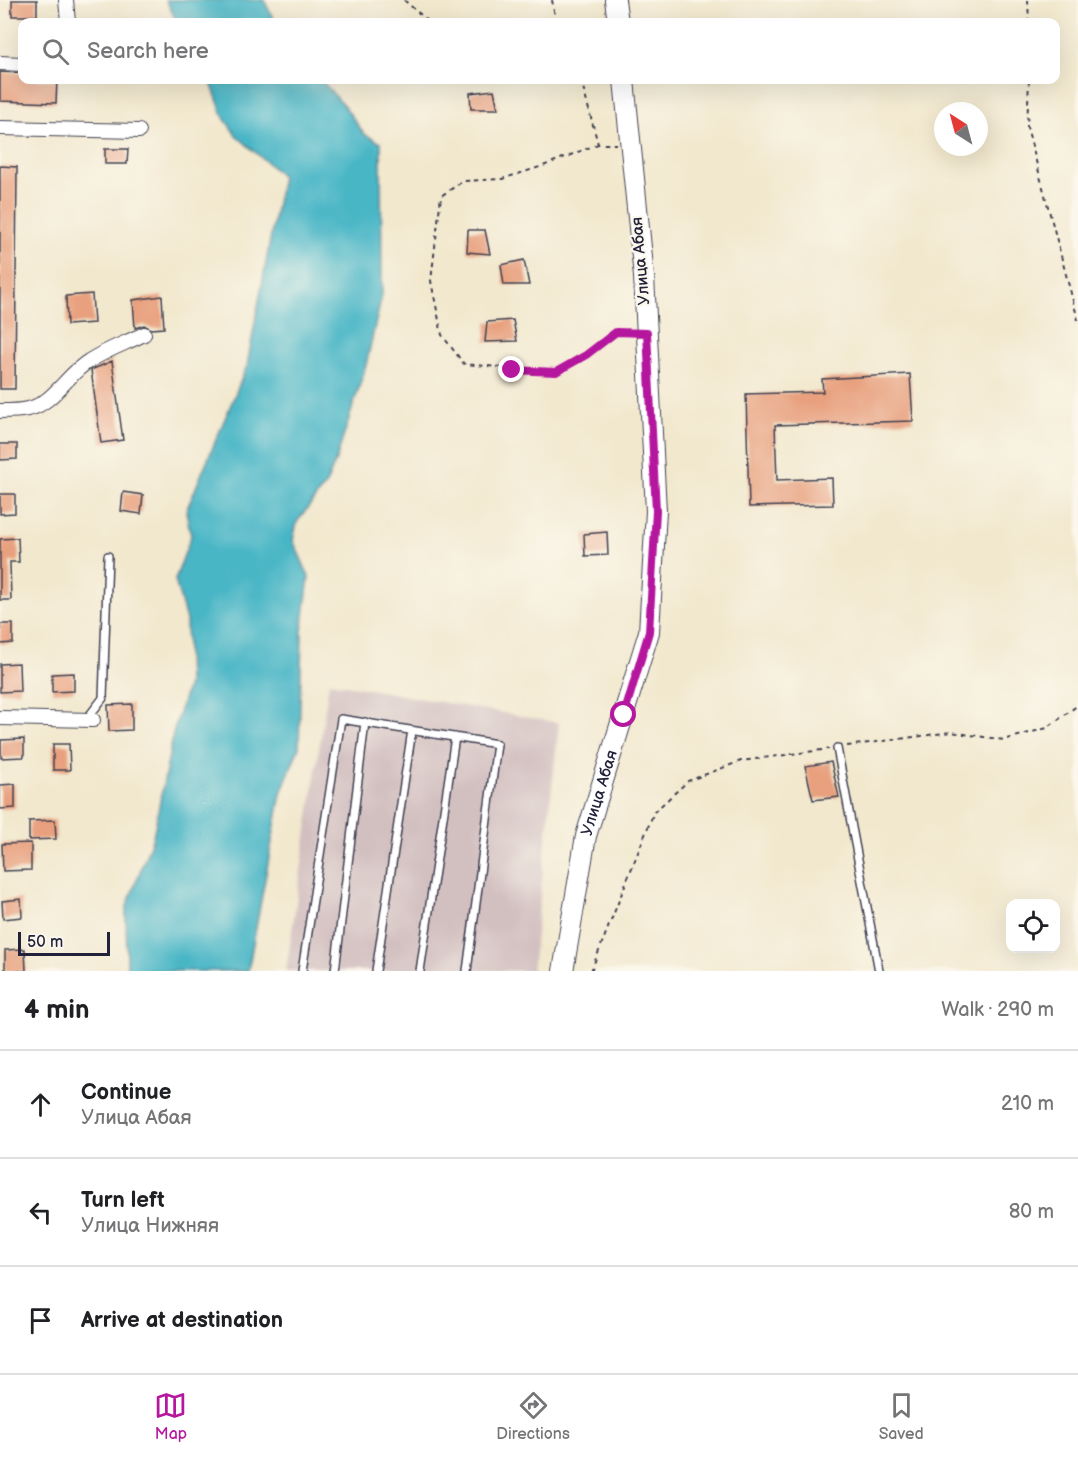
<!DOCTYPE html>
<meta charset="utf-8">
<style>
:root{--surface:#fff;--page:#f6f6f6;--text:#202124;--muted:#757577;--line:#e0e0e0;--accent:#b5179e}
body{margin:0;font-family:"Balsamiq Sans",sans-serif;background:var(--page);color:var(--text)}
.controls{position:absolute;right:18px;bottom:18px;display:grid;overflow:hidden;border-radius:12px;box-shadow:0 6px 24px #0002}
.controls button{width:54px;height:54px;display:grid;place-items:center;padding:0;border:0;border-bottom:2px solid var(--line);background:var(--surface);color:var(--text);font:30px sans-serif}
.compass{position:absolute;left:934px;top:102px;width:54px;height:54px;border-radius:50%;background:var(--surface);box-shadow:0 6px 24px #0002;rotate:324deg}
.scale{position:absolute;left:18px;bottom:15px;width:92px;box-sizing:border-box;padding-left:6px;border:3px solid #22223b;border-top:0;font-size:16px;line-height:21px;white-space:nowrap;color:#22223b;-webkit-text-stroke:4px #fbf7ec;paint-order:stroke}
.stop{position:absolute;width:18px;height:18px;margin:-14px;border:4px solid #b5179e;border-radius:50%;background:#fff}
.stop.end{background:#b5179e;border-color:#fff;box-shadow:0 2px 6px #0008}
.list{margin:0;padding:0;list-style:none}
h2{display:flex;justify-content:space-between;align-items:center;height:78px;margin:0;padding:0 24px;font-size:26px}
h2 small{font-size:20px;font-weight:400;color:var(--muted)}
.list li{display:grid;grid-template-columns:39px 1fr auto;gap:18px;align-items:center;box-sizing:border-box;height:108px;padding:0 24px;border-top:2px solid var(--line)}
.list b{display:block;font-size:22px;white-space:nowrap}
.list p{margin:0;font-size:20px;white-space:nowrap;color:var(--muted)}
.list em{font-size:20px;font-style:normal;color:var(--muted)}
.icon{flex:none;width:33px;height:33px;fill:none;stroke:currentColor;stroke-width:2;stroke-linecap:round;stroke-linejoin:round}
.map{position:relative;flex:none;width:1078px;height:971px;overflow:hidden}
.search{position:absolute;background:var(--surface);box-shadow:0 6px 24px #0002;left:18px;right:18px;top:18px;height:66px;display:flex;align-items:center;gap:15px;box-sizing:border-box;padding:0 21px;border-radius:12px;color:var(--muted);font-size:22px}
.sheet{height:402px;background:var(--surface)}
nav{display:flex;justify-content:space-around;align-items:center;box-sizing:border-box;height:84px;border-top:2px solid var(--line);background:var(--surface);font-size:16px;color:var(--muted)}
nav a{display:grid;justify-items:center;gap:3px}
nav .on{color:var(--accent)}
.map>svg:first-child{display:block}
</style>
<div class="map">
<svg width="1078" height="971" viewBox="0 0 1078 971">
<rect width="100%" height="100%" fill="#fbf7ec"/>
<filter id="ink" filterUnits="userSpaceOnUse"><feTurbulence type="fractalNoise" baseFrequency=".0167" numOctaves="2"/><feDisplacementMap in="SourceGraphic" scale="12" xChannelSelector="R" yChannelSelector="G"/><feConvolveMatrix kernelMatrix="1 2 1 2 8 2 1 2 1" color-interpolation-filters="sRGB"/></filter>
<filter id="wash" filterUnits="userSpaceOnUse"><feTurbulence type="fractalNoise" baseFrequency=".008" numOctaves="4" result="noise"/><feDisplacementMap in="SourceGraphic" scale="24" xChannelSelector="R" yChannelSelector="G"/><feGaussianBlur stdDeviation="1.35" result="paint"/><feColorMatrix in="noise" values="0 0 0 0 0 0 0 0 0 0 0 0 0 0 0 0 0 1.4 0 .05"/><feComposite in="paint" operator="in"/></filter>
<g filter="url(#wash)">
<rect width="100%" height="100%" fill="#f2e8ce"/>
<!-- industrial -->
<path fill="#d2bfc0" d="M 329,682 L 559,723 L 532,971 L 286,971 Z"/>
<!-- water -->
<path fill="#4ab6c6" stroke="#366c80" stroke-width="1.5" d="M 166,0 L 264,0 L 275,22 L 177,22 Z
M 210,80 L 321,80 L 345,107 L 364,134 L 381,143 L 382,295 L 366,365 L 337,457 L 326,484 L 297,522 L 293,540 L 309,577 L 302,632 L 299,747 L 281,793 L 248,971 L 127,971 L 126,909 L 153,837 L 174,730 L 188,684 L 186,620 L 175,580 L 191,536 L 186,511 L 247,366 L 282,176 L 236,135 L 224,118 Z"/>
<g id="blocks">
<!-- building -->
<path fill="#e8a07e" d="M 12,0 L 37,0 L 37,16 L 12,16 Z
M 0,72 L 22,73 L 22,80 L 57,80 L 56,103 L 0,101 Z
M 494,90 L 498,109 L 471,109 L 470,93 Z
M 105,149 L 128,149 L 127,164 L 105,164 Z
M 0,166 L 17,167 L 15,389 L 0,389 Z
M 468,230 L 485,230 L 490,254 L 467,252 Z
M 524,260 L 529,285 L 504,285 L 501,265 Z
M 92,294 L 94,323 L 67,325 L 66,296 Z
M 162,296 L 164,328 L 151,329 L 144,325 L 135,328 L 133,300 Z
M 513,320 L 517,341 L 485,342 L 487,322 Z
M 112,361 L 123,440 L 101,443 L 91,370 Z
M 910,374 L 913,421 L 775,425 L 777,480 L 832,478 L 833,505 L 749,507 L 746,394 L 823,392 L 822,379 Z
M 0,444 L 17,444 L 17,459 L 0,460 Z
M 123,492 L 143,495 L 141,514 L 121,511 Z
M 0,494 L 15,494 L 15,513 L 0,514 Z
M 607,532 L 608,555 L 585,556 L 584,534 Z
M 18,538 L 19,562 L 10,562 L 11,600 L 0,600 L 0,539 Z
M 0,624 L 13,624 L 13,643 L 0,644 Z
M 19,663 L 20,691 L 0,692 L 0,664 Z
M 74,673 L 74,691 L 52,692 L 52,674 Z
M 132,704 L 132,730 L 109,731 L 108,705 Z
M 24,739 L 24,757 L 1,758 L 1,740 Z
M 53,744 L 69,744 L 70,770 L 53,770 Z
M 831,762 L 839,797 L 813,800 L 805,766 Z
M 15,784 L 15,808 L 0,809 L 0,785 Z
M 55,820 L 56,839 L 29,840 L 29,821 Z
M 31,843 L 31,870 L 3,871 L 2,844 Z
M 21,899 L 22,917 L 3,919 L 2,901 Z
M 25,949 L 26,971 L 5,971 L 5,950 Z"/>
</g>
</g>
<g filter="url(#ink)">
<use href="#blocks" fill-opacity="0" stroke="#414051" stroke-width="1.5"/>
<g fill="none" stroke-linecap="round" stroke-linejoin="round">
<defs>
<path id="lane" d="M 86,720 L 103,698 L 108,556
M 837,748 L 879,971
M 302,971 L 341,719 L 497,744 L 467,971
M 335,971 L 365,722
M 376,971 L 412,730
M 420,971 L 455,737"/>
<path id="street" d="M 66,0 L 68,22
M 0,63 L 22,64
M 0,128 L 139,131
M 0,411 C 9,411 19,411 28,409 C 53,404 68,373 89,361 C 106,350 126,343 144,334
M 0,718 L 93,720"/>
<g id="secondary">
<path d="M 615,0 L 618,22"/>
<path id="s1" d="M 563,971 L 586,836 L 649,632 L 656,511 L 644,277 L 624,80"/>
</g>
</defs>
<!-- lane casing -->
<use href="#lane" stroke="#414051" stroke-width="10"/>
<!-- street casing -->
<use href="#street" stroke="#414051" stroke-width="16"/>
<!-- secondary casing -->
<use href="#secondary" stroke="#414051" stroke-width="22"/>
<!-- path -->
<path stroke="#414051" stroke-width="2" stroke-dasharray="4.5 4.5" stroke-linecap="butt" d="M 404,0 L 429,22
M 552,0 L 556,22
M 1028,0 L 1029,22
M 581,80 L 598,144 L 616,144
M 1029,80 L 1027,127 L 1078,320
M 598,144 L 543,166 L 502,179 L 463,181 L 441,196 L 431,281 L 442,335 L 464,364 L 556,372 L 586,355 L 616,332 L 631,332
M 847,746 L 951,732 L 1004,740 L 1047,728 L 1078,705
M 591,971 L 654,812 L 688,781 L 741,761 L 829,749"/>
<!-- lane -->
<use href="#lane" stroke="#fff" stroke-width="7"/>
<!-- street -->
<use href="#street" stroke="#fff" stroke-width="14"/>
<!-- secondary -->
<use href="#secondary" stroke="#fff" stroke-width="20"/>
</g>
</g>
<g fill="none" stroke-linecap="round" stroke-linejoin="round" filter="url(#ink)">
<!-- route -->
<path stroke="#b5179e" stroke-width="8" d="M 512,370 L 556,372 L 586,355 L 616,332 L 647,333 L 656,511 L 649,632 L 624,715"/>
</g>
<g text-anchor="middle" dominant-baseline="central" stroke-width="4.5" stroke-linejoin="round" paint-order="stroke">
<!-- street labels -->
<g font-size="16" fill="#22223b" stroke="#fbf7ec">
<text transform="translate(641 261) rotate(-95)">Улица Абая</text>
<text stroke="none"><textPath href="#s1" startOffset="182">Улица Абая</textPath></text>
</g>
</g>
</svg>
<div class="controls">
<button><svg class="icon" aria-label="locate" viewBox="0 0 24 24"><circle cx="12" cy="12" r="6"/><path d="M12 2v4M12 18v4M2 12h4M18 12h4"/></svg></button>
</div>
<svg class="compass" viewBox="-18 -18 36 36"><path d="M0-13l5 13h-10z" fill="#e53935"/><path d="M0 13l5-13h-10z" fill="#757577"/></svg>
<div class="scale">50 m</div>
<div class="stop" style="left:624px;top:715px"></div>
<div class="stop end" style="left:512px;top:370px"></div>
<div class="search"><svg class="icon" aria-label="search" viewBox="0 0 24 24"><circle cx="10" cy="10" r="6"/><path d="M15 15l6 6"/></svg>Search here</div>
</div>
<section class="sheet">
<h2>4 min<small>Walk · 290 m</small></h2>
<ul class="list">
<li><svg class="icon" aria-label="ahead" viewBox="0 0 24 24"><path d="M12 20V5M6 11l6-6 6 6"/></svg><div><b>Continue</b><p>Улица Абая</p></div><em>210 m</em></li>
<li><svg class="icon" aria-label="left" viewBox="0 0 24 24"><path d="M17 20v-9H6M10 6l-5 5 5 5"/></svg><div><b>Turn left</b><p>Улица Нижняя</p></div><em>80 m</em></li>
<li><svg class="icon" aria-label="arrive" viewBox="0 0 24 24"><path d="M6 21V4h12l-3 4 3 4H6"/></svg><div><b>Arrive at destination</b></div></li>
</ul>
</section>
<nav>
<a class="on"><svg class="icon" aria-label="map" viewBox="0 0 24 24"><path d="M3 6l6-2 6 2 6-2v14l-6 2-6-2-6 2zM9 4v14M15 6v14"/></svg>Map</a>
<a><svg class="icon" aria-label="directions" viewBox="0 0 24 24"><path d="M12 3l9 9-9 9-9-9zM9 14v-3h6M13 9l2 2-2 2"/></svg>Directions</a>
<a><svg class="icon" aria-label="saved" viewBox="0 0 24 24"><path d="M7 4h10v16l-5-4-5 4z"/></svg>Saved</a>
</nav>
